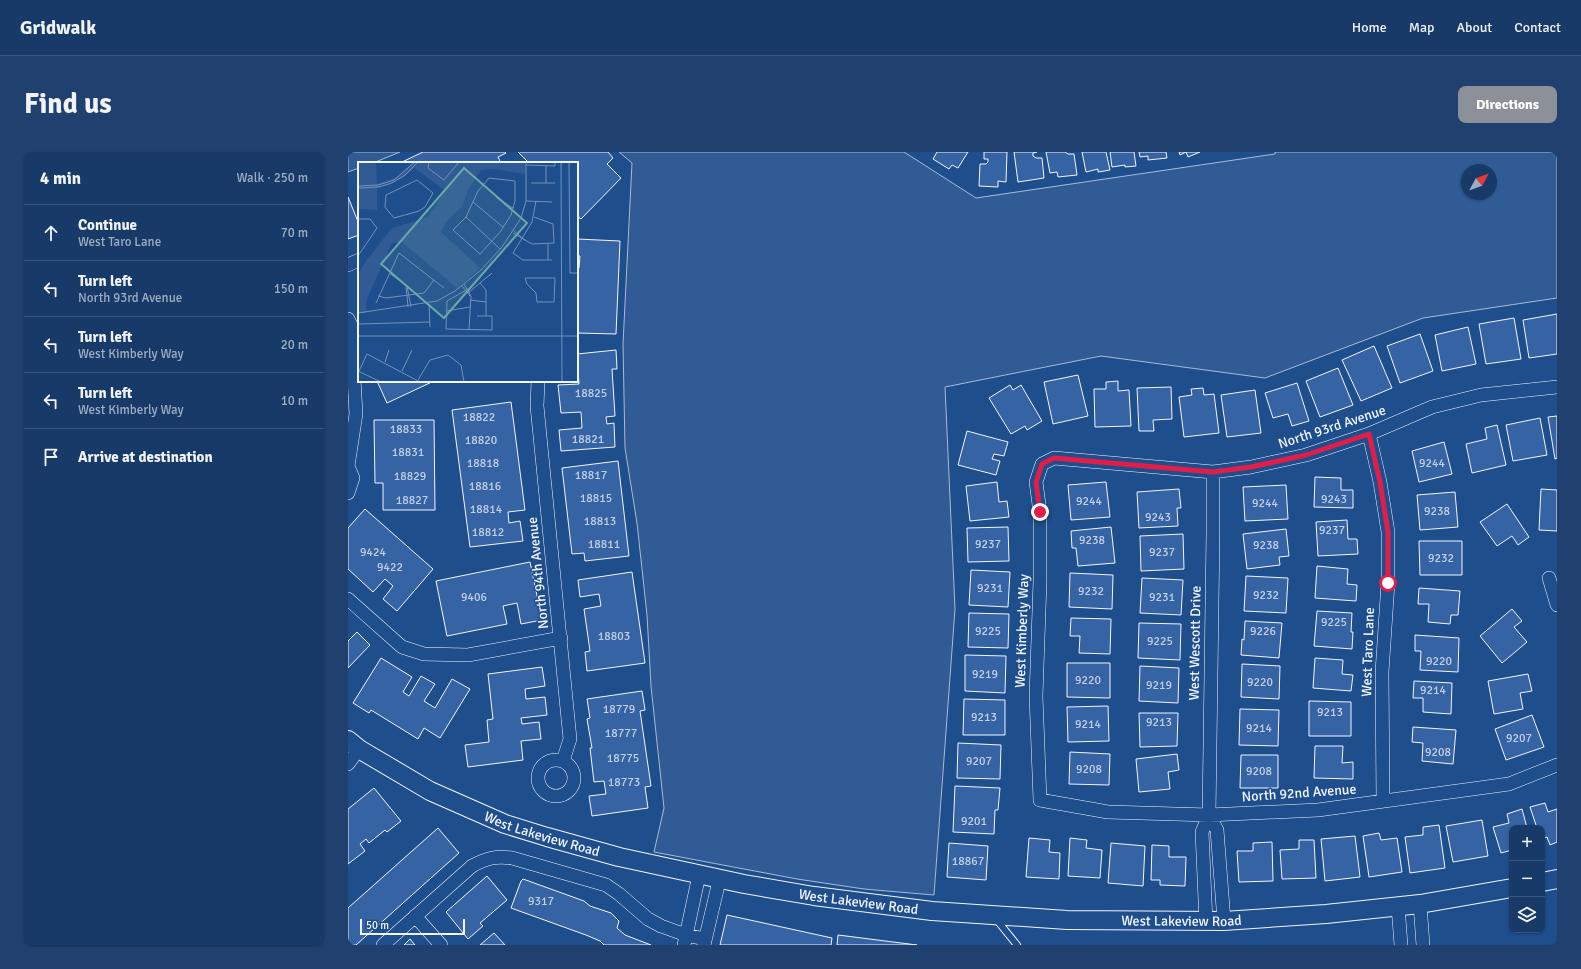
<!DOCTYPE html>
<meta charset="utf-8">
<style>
:root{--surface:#173a69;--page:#20416f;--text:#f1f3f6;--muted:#9eadc0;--line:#36547d;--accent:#8c9099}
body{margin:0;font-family:Signika,sans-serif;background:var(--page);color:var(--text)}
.controls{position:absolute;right:12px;bottom:12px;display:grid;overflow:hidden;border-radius:8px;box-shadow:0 1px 3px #0004}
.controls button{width:36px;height:36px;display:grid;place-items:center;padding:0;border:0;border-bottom:1px solid var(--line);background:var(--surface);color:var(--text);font:20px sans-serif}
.compass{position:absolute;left:1113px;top:12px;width:36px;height:36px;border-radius:50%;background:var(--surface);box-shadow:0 1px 3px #0004;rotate:49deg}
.scale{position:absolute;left:12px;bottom:10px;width:105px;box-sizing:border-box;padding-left:4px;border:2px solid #f2f6ff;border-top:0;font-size:11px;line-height:14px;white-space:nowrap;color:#f2f6ff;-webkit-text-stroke:3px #1f4e8c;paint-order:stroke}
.stop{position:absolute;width:12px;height:12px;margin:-9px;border:3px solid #e11d48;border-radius:50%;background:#fff}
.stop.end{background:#e11d48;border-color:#fff;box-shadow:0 1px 4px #0008}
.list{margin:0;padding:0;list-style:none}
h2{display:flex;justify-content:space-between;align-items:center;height:52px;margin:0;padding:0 16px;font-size:17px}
h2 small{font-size:13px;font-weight:400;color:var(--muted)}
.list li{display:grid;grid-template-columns:26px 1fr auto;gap:12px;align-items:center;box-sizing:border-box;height:56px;padding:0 16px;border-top:1px solid var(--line)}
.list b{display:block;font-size:15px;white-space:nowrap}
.list p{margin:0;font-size:13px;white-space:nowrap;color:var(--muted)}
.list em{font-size:13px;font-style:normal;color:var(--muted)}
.icon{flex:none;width:22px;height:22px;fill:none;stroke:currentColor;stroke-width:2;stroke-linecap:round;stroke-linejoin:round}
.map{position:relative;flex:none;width:1209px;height:793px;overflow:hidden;border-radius:8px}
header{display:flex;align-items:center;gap:24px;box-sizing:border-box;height:56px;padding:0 20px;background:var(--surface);border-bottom:1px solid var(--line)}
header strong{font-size:19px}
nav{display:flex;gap:22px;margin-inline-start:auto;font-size:14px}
.intro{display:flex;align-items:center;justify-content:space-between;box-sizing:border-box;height:96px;padding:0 24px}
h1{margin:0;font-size:28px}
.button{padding:10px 18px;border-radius:8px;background:var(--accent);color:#fff;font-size:14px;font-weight:700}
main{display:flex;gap:24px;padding:0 24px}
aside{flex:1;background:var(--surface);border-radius:8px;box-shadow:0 1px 3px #0004}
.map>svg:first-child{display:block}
</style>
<header>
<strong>Gridwalk</strong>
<nav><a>Home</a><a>Map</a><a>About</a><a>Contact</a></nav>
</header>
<div class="intro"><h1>Find us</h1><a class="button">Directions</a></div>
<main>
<aside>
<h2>4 min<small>Walk · 250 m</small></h2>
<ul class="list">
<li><svg class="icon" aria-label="ahead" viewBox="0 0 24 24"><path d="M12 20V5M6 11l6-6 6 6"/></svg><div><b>Continue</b><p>West Taro Lane</p></div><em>70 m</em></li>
<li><svg class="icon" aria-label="left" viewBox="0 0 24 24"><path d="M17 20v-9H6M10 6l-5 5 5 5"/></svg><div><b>Turn left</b><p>North 93rd Avenue</p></div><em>150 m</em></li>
<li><svg class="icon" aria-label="left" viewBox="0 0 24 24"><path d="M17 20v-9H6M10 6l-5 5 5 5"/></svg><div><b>Turn left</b><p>West Kimberly Way</p></div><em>20 m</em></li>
<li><svg class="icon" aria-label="left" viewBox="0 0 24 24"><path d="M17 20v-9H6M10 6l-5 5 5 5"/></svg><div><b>Turn left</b><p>West Kimberly Way</p></div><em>10 m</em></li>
<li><svg class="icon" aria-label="arrive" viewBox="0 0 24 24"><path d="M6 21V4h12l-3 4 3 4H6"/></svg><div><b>Arrive at destination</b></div></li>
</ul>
</aside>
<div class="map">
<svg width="1209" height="793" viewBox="0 0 1209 793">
<rect width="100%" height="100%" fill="#1f4e8c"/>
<!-- green -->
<path fill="#305b95" stroke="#a8bbd7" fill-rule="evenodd" d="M 0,0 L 52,0 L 25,11 L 11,11 L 11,16 L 0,20 Z
M 271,0 L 556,0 L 628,46 L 927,2 L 927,0 L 1209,0 L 1209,146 L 1075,166 L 917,226 L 753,204 L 597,235 L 607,457 L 586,743 L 516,737 L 449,727 L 306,700 L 316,656 L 303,534 L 299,463 L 289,371 L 277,296 L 275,192 L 284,11 ZM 1119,18 L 1143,18 L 1143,42 L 1119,42 Z"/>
<!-- building -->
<path fill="#3563a3" stroke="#f2f6ff" d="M 75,0 L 157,0 L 158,1 L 150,5 L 153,11 L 52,11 Z
M 170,0 L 260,0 L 265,6 L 259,12 L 273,26 L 233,67 L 229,64 L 229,11 L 181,11 Z
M 589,0 L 620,0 L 610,16 L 604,13 L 601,17 L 585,7 Z
M 636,0 L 659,0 L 658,30 L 650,29 L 650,35 L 631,34 L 632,12 L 638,12 L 640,10 L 640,7 L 636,7 Z
M 666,0 L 689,0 L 685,1 L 685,4 L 688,6 L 694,6 L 696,26 L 670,30 Z
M 698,0 L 717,0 L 720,2 L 726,2 L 729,23 L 710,25 L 709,20 L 702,21 Z
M 734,0 L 758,0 L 762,18 L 750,20 L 750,17 L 738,20 Z
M 762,0 L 786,0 L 788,14 L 777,15 L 777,13 L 764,15 Z
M 791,0 L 818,0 L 819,6 L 800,8 L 800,4 L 792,5 Z
M 831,0 L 852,0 L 840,5 L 838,0 L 832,3 Z
M 0,45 L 11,72 L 11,83 L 0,87 Z
M 229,87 L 272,89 L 268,182 L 229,181 L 229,116 L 231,116 L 232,104 L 229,104 Z
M 1209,162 L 1209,202 L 1181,206 L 1175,168 Z
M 1166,166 L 1173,207 L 1138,212 L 1131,172 Z
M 1120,175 L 1128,212 L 1094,219 L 1087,183 Z
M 1072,182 L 1085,219 L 1052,231 L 1039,194 Z
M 1026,194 L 1044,236 L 1013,249 L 994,208 Z
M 268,198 L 269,217 L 264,217 L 267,264 L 258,265 L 259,272 L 266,271 L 267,295 L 213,299 L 211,278 L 234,276 L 233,260 L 213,261 L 210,233 L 231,232 L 229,202 Z
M 990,216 L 1005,253 L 972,265 L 958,229 Z
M 730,223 L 740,264 L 705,272 L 696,230 Z
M 29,229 L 86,229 L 39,251 Z
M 770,229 L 770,239 L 781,238 L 783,274 L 747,275 L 746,237 L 758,237 L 758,230 Z
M 949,231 L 961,269 L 944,274 L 940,262 L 925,266 L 917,241 Z
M 662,233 L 665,238 L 673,233 L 694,269 L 679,278 L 677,274 L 663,282 L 641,246 Z
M 823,235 L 824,267 L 805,268 L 806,279 L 791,279 L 789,236 Z
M 855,236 L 856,243 L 866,242 L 871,281 L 836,285 L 831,245 L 844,243 L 843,237 Z
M 907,238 L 913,281 L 879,285 L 873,243 Z
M 163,250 L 177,358 L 160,360 L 161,371 L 172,369 L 175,389 L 122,395 L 104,258 Z
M 1209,264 L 1209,306 L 1207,307 L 1200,265 Z
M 1192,266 L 1199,303 L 1165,309 L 1158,273 Z
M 26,268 L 86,268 L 87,358 L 35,358 L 35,331 L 27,331 Z
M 1149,273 L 1158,313 L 1124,321 L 1118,292 L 1139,287 L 1137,276 Z
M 619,279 L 660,290 L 656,304 L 646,302 L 644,307 L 652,309 L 648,323 L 610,313 Z
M 1096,290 L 1104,322 L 1071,330 L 1064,299 Z
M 270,309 L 281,404 L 237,409 L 236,401 L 224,402 L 214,316 Z
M 967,325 L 993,326 L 993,338 L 1005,338 L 1005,356 L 966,355 Z
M 649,330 L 651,350 L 659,349 L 661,365 L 622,369 L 618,334 Z
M 758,330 L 762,365 L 723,368 L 720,333 Z
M 938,333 L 940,367 L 897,369 L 895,335 Z
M 831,337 L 833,356 L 829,356 L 830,374 L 791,376 L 789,340 Z
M 1193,337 L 1209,338 L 1209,379 L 1191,378 Z
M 1107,340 L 1110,375 L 1072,378 L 1069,343 Z
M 1159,352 L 1181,385 L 1170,393 L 1164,384 L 1149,394 L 1132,370 Z
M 17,357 L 85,417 L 49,459 L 35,447 L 45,434 L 37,427 L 25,440 L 0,417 L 0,376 Z
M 999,368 L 1000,387 L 1009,387 L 1010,402 L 970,404 L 968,370 Z
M 660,375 L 661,409 L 620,410 L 619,376 Z
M 763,375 L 767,411 L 730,414 L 728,396 L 724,396 L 723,379 Z
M 938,377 L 941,404 L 931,405 L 932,413 L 899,417 L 895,382 Z
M 835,382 L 836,417 L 793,419 L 792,384 Z
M 1071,389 L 1114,389 L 1114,423 L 1072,423 Z
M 182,410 L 194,468 L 173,472 L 169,451 L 155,454 L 159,472 L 99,484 L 88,429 Z
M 969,414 L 1000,417 L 999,432 L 1009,433 L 1008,449 L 967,446 Z
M 623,418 L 662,420 L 660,455 L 621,453 Z
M 284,420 L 297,511 L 239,519 L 237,500 L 242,499 L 236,457 L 253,454 L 251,442 L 232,445 L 230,428 Z
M 722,421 L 765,423 L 764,457 L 721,455 Z
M 898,424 L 940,426 L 938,461 L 896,459 Z
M 794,426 L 835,428 L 833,463 L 792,461 Z
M 1071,436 L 1112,439 L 1110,463 L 1103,463 L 1102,472 L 1080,470 L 1081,452 L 1070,452 Z
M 1164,457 L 1174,469 L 1166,475 L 1179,490 L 1154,511 L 1132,484 Z
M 969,459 L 1004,461 L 1003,480 L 1005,480 L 1004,497 L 966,494 Z
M 621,461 L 661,462 L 660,496 L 620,495 Z
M 723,466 L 763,467 L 762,502 L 731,501 L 732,484 L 722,484 Z
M 897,469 L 934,471 L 931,506 L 893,503 L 894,487 L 896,488 Z
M 791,471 L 833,472 L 832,508 L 790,506 Z
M 9,480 L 22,493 L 0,516 L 0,489 Z
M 1067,483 L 1111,486 L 1110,520 L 1072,518 L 1073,499 L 1067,499 Z
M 617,503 L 658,504 L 657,541 L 617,539 Z
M 33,506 L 64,525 L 55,540 L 61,544 L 73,524 L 87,532 L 76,549 L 87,556 L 104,527 L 122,537 L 92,586 L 76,576 L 70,587 L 23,558 L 21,561 L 5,551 Z
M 967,506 L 995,508 L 994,522 L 1005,523 L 1003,539 L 965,536 Z
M 719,511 L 762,511 L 762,546 L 719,545 Z
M 894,512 L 932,514 L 931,547 L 893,545 Z
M 792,514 L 831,516 L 830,551 L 791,549 Z
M 194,515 L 197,534 L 177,537 L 178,547 L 197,545 L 199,563 L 173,566 L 174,572 L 191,570 L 193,587 L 173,589 L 175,608 L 120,615 L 117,593 L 141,590 L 139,568 L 145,567 L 140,522 Z
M 1180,522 L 1184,539 L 1172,541 L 1175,557 L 1146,562 L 1140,529 Z
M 1066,529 L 1104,531 L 1103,562 L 1075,560 L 1075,546 L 1065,546 Z
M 294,539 L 297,558 L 292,559 L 303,634 L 297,635 L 300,656 L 244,664 L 241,644 L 258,642 L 256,629 L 246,630 L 242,596 L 244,596 L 239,567 L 242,566 L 239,547 Z
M 616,547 L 657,548 L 657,583 L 615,583 Z
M 961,549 L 1003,550 L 1003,584 L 961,584 Z
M 760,554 L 761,589 L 720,590 L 719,555 Z
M 892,557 L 931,558 L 930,594 L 891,593 Z
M 791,561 L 830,561 L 829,594 L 792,595 Z
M 1184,563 L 1196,595 L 1158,608 L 1147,577 Z
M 1065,575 L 1108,578 L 1105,612 L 1074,609 L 1075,591 L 1064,590 Z
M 610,591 L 653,593 L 652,627 L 609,626 Z
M 967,594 L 995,594 L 994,611 L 1005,610 L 1005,627 L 966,626 Z
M 722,600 L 762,602 L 761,633 L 721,632 Z
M 829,602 L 831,618 L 820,620 L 822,637 L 791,640 L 788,607 Z
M 893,603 L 930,603 L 930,636 L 892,636 Z
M 607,634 L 652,636 L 650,658 L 647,658 L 646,682 L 605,680 Z
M 26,636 L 53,669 L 39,680 L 37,678 L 21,691 L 18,687 L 12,692 L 17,699 L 0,712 L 0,657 Z
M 1197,651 L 1200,660 L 1209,657 L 1209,690 L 1202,693 L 1199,685 L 1194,687 L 1194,676 L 1189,676 L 1182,655 Z
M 1174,657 L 1179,676 L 1164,676 L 1164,698 L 1153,701 L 1145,675 L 1161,671 L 1159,662 Z
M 1134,668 L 1140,704 L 1105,710 L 1098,674 Z
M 1091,673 L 1097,716 L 1062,721 L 1057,685 L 1075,683 L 1075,675 Z
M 90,676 L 111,701 L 8,793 L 0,793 L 0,756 Z
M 1031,681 L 1033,688 L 1049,686 L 1054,720 L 1021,725 L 1015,684 Z
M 1007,684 L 1012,725 L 977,729 L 973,687 Z
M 681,686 L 702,688 L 701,700 L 712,701 L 711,727 L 678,725 Z
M 722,686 L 739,688 L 738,696 L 754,698 L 752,726 L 720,724 Z
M 951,688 L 966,688 L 968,726 L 934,727 L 932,698 L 951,697 Z
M 924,690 L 925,729 L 891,730 L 889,699 L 905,699 L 905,691 Z
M 601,691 L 640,694 L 638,728 L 599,725 Z
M 763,691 L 797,694 L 795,734 L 760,731 Z
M 804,693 L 821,694 L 821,705 L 838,705 L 837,734 L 812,733 L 812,728 L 803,728 Z
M 139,724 L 159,748 L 132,771 L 135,774 L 120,787 L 98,760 Z
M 175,727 L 236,749 L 242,754 L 263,761 L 271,769 L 269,776 L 277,783 L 303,793 L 256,793 L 252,789 L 238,783 L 163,756 L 173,729 Z
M 379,763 L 484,786 L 483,793 L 372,793 Z
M 146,781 L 157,793 L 132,793 Z
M 490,783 L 569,793 L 489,793 Z
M 62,787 L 67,793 L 56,793 Z"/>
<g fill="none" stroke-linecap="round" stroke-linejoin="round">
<defs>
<path id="lane" d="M 648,767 L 669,793"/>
<path id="street" d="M 0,113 L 11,108
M 0,167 L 3,173 L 8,262 L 0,314 L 5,326 L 0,341
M 190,229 L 189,254 L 222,587 L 215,609
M 1209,235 L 1133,243 L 1084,255 L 1021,282 L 958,303 L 903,315 L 865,320 L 706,306 L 694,312 L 688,330 L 692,360 L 692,429 L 688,544 L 692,648 L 760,660 L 861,663 L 970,658 L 1161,632 L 1209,613
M 1021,282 L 1032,330 L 1040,380 L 1040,431 L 1034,520 L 1035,649
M 1201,426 L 1209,453
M 0,447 L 54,495 L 76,502 L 120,503 L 213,486
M190 626a18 18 0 1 1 36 0a18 18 0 1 1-36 0Z
M 0,612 L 11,597
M 861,663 L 869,678 L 876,769
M 1072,752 L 1075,793
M 1050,754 L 1053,793
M 67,764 L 93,793
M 858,770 L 854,680 L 861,663 L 865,381 L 865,320
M 35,793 L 124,714 C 139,706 147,704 164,706 L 258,733 L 271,742 L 300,767 L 313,774 L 338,783 L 357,787
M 336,793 L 351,723
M 356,793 L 372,725"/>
<g id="secondary">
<path id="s1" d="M 0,588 L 11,597 L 82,639 L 157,672 L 199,685 L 271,705 L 396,732 L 466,744 L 584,759 L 719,768 L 876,769 L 978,762 L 1072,752 L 1164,736"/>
<path d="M 1194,730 L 1209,727"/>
</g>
</defs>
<!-- lane casing -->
<use href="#lane" stroke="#f2f6ff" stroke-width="8"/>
<!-- street casing -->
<use href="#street" stroke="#f2f6ff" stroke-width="14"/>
<!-- secondary casing -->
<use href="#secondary" stroke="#f2f6ff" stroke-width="20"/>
<!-- lane -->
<use href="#lane" stroke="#1f4e8c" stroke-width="6"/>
<!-- street -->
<use href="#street" stroke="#1f4e8c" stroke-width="13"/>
<!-- secondary -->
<use href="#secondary" stroke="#1f4e8c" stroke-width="18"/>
</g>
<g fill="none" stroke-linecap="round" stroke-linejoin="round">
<!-- route -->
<path stroke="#e11d48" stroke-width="5" d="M 692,360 L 688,330 L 694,312 L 706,306 L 865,320 L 903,315 L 958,303 L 1021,282 L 1032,330 L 1040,380 L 1040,431"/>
</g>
<g text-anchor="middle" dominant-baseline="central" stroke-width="3" stroke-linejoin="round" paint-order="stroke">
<!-- number labels -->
<g font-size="12" fill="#c3d1e8">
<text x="243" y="241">18825</text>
<text x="131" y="265">18822</text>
<text x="58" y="277">18833</text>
<text x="240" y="287">18821</text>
<text x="133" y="288">18820</text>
<text x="60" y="300">18831</text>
<text x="135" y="311">18818</text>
<text x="1084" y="311">9244</text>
<text x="243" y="323">18817</text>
<text x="62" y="324">18829</text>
<text x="137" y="334">18816</text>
<text x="248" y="346">18815</text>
<text x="986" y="347">9243</text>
<text x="64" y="348">18827</text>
<text x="741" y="349">9244</text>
<text x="917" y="351">9244</text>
<text x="138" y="357">18814</text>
<text x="1089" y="359">9238</text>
<text x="810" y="365">9243</text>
<text x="252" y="369">18813</text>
<text x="984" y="378">9237</text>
<text x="140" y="380">18812</text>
<text x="744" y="388">9238</text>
<text x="256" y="392">18811</text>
<text x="640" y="392">9237</text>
<text x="918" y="393">9238</text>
<text x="25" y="400">9424</text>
<text x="814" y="400">9237</text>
<text x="1093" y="406">9232</text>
<text x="42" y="415">9422</text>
<text x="642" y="436">9231</text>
<text x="743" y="439">9232</text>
<text x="918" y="443">9232</text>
<text x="126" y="445">9406</text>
<text x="814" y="445">9231</text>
<text x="986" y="470">9225</text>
<text x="640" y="479">9225</text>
<text x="915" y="479">9226</text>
<text x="266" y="484">18803</text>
<text x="812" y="489">9225</text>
<text x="1091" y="509">9220</text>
<text x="637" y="522">9219</text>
<text x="740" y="528">9220</text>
<text x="912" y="530">9220</text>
<text x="811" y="533">9219</text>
<text x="1085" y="538">9214</text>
<text x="271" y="557">18779</text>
<text x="982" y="560">9213</text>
<text x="636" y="565">9213</text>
<text x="811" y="570">9213</text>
<text x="740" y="572">9214</text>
<text x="911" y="576">9214</text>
<text x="273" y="581">18777</text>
<text x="1171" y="586">9207</text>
<text x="1090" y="600">9208</text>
<text x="275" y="606">18775</text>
<text x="631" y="609">9207</text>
<text x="741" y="617">9208</text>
<text x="911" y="619">9208</text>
<text x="276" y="630">18773</text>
<text x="626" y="669">9201</text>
<text x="620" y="709">18867</text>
<text x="193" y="749">9317</text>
</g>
<!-- street labels -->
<g font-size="14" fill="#f2f6ff" stroke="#1f4e8c">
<text transform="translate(984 275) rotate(-18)">North 93rd Avenue</text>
<text transform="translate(190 421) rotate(-96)">North 94th Avenue</text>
<text transform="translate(674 479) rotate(-88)">West Kimberly Way</text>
<text transform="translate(847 491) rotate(-89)">West Wescott Drive</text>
<text transform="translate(1020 500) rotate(-88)">West Taro Lane</text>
<text transform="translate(951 641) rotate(-4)">North 92nd Avenue</text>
<text stroke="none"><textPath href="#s1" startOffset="217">West Lakeview Road</textPath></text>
<text stroke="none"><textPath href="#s1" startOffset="541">West Lakeview Road</textPath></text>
<text stroke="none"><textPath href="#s1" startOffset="865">West Lakeview Road</textPath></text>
</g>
</g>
<!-- overview -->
<g transform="translate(10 10)">
<rect width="220" height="220" fill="#1f4e8c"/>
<path d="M 0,0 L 18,0 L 19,22 L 38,15 L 55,0 L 167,0 L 167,12 L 136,7 L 123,8 L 110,28 L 104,45 L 91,56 L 83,70 L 122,106 L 111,116 L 99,126 L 44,80 L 34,81 L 9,137 L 8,151 L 0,151 L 0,113 L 7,100 L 34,66 L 70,55 L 87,29 L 57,6 L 45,16 L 19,26 L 19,48 L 0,47 Z" fill="#305b95"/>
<path fill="none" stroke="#7391ba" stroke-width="1" d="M 71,0 L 70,6 L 86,18 L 101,0M 203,0 L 204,220M 211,0 L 212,111 L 220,111M 168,3 L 197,4 L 197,0M 188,3 L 188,21M 131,16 L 157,19 L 157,39 L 153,53 L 142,70 L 122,92 L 95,68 L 108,55 L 120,29 ZM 59,18 L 75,31 L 67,45 L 61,49 L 36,56 L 27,45 L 28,33 ZM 173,21 L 197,21M 0,24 L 20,23 L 36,18 L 57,0M 0,26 L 21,25 L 34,21 L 47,13 L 60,0M 139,36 L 155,46M 168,39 L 194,40M 178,39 L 174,60 L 155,91 L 165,98 L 194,98M 115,40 L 145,65M 108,55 L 142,87M 0,57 L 12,57 L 19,66 L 0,94M 156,69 L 168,79M 155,71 L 174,82 L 196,81 L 195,62 L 176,55M 190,98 L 190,82M 31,111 L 49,124 L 53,145M 167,116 L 197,116 L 196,140 L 179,140 L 178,131 L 169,122 ZM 122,121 L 128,128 L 128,154M 106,122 L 113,134 L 111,167M 48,123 L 50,145M 104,124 L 112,134M 110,127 L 89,139 L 88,167 L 134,168 L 134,154 L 119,154M 110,131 L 134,111 L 131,114M 20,134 L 28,136 L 66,131 L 76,118M 112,138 L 128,140M 18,141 L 41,91 L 86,126M 71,142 L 72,165M 88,149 L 112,145M 0,151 L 79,139 L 97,129 L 123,108 L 144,85 L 163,56 L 168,39 L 168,0M 0,162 L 72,160M 0,174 L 220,174M 9,192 L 62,220M 27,200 L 31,188M 0,209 L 23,220M 1,209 L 9,192M 44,209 L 54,188M 60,218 L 72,198 L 90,193 L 103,203 L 106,220"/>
<path fill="#6aa9a8" fill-opacity="0.15" stroke="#6aa9a8" stroke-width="2" d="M 106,6 L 169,61 L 86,156 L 23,102 Z"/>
<rect width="220" height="220" fill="none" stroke="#f2f6ff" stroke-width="2"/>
</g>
</svg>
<div class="controls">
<button>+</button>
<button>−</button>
<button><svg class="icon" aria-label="layers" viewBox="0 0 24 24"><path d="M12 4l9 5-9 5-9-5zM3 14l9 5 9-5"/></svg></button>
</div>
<svg class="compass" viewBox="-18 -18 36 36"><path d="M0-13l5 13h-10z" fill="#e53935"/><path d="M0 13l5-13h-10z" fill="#9eadc0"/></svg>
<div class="scale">50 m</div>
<div class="stop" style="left:1040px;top:431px"></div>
<div class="stop end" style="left:692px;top:360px"></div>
</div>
</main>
